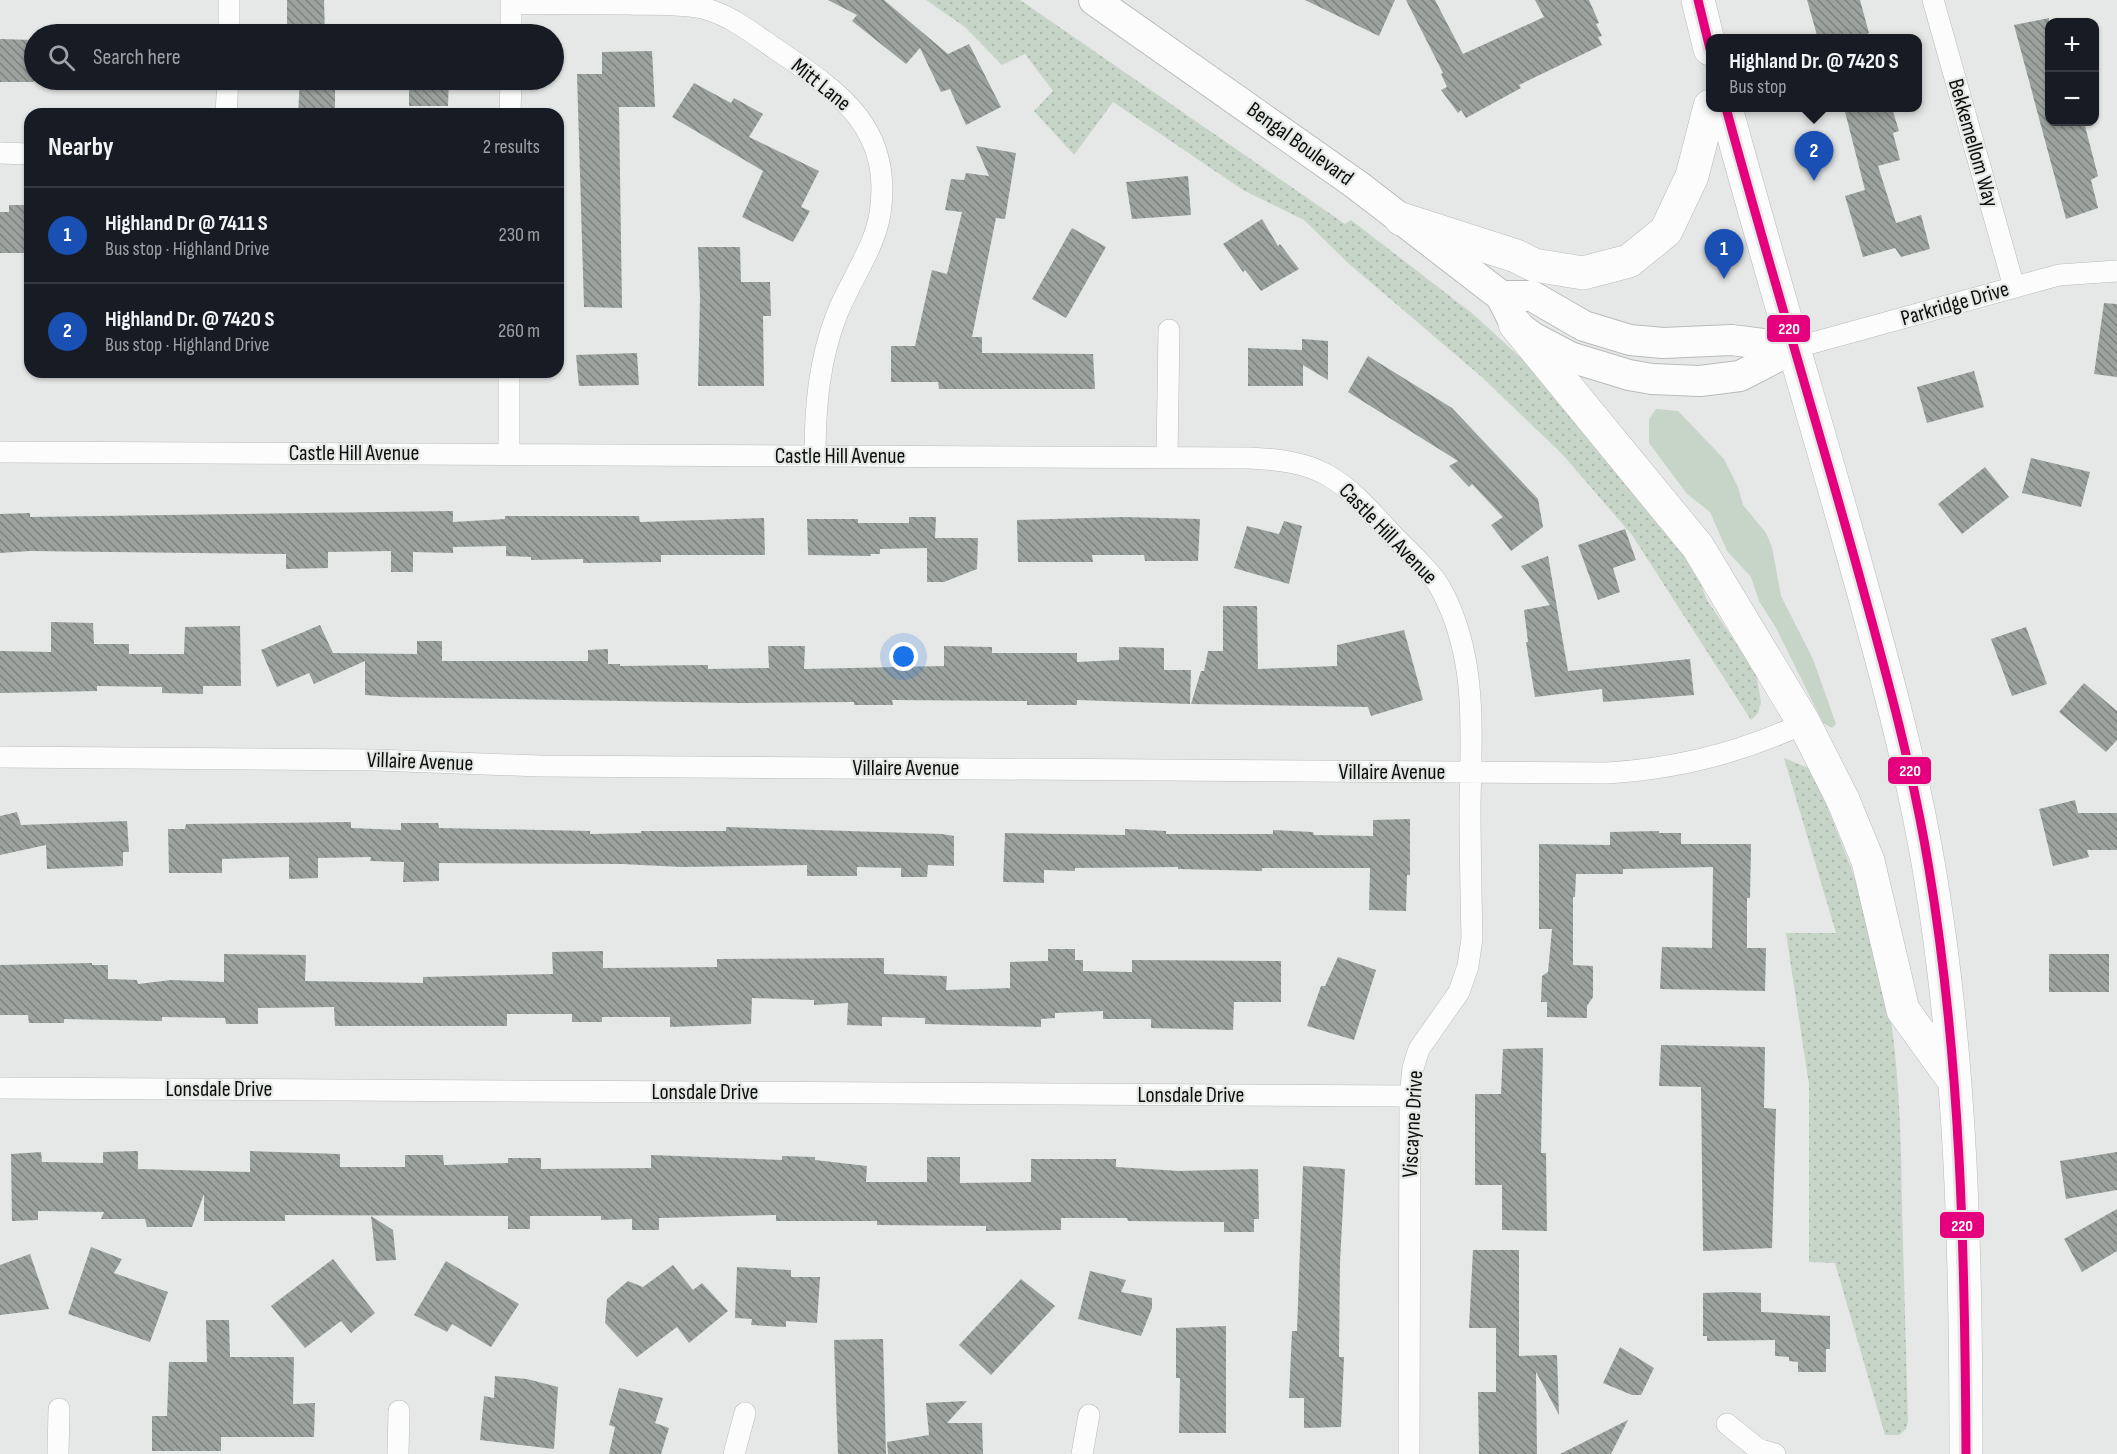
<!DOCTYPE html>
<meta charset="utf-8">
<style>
:root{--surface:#171b24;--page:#20242c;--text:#f1f3f6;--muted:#9ea1a6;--line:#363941;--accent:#adaeaf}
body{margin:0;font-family:"Sofia Sans Condensed",sans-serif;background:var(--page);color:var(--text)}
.controls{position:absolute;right:18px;top:18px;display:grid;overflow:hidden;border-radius:12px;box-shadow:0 2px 4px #0004}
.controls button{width:54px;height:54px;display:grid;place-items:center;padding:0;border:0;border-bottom:2px solid var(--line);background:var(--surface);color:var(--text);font:30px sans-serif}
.you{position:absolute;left:904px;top:657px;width:21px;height:21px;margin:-15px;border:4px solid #fff;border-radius:50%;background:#1a73e8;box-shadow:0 0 0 9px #1a73e833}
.badge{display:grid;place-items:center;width:39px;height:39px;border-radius:50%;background:var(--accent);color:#fff;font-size:20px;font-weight:700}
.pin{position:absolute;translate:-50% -50px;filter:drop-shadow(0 2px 3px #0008)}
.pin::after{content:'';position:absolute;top:32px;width:21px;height:18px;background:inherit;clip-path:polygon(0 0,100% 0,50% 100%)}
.popup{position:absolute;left:1706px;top:34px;width:216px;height:78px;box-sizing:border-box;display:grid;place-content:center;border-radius:12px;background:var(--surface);filter:drop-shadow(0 2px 4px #0005);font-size:20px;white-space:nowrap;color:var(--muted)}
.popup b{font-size:22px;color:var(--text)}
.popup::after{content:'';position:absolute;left:50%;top:100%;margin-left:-12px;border:12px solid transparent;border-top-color:var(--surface)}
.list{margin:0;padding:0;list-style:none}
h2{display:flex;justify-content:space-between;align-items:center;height:78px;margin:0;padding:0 24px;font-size:26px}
h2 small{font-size:20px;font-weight:400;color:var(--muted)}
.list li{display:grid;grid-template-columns:39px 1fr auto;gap:18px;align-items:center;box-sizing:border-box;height:96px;padding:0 24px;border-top:2px solid var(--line)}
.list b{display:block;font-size:22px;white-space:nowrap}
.list p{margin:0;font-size:20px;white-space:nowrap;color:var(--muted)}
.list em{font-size:20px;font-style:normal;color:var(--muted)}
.icon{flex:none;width:33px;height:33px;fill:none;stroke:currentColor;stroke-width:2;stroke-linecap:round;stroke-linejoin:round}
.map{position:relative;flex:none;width:2117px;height:1454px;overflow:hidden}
.search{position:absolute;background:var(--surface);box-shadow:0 2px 4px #0004;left:24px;top:24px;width:540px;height:66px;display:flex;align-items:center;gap:15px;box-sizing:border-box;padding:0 21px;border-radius:33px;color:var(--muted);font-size:22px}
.panel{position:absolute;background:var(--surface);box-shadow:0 2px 4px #0004;left:24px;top:108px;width:540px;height:270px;border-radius:18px}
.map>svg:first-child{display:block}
</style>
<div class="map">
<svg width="2117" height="1454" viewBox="0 0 2117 1454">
<defs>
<pattern id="grass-dots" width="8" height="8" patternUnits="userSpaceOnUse" patternTransform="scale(1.5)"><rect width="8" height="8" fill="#c7d5c9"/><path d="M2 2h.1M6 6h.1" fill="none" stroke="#aab6ab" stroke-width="1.8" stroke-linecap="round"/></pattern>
<pattern id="building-back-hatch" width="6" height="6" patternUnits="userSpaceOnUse" patternTransform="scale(1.5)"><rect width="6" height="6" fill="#9ca29e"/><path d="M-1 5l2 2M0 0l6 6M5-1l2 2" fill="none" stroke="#7e827f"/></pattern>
</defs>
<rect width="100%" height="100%" fill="#e6e8e7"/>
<!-- grass -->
<path fill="url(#grass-dots)" d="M 926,0 L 1020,0 L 1345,224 L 1351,220 L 1473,314 L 1536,372 L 1687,550 L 1707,600 L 1756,673 L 1761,702 L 1758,713 L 1751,720 L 1632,535 L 1563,455 L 1483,378 L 1348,263 L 1304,220 L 1243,190 L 1113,102 L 1074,155 L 1034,111 L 1053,91 L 1025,54 L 1002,65 L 965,27 Z
M 1784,758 L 1811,769 C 1839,835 1867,902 1883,974 C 1899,1050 1901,1130 1902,1208 C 1904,1279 1906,1350 1908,1421 L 1906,1429 L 1899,1435 L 1885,1435 L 1835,1263 L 1809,1262 L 1809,1085 L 1786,933 L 1836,933 Z"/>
<!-- garden -->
<path fill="#c7d5c9" d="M 1656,409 L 1678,411 L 1724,459 L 1738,487 L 1743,505 L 1766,533 L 1772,547 L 1781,596 L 1813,659 L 1836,724 L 1832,728 L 1823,723 L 1776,628 L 1759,601 L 1751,577 L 1727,551 L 1710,512 L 1687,494 L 1649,443 L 1649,419 Z"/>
<!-- building -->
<path fill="url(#building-back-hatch)" d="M 287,0 L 324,0 L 325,34 L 287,34 Z
M 828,0 L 884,0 L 948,54 L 969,44 L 1001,107 L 966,125 L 950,89 L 941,92 L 920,48 L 906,64 L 852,21 L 857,15 Z
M 1305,0 L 1395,0 L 1379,36 Z
M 1406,0 L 1435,0 L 1463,54 L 1544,17 L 1535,0 L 1589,0 L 1599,23 L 1596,24 L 1602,36 L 1598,37 L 1602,45 L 1519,85 L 1521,88 L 1466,118 L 1461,110 L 1458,113 L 1441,90 L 1447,87 L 1441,74 L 1443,73 Z
M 1807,0 L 1860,0 L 1869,33 L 1857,39 L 1818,39 Z
M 2049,18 L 2049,122 L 2084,122 L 2098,176 L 2091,180 L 2098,208 L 2066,219 L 2014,25 Z
M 0,39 L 34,40 L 34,82 L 0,82 Z
M 652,51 L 655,107 L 619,107 L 622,308 L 584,307 L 577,74 L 602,74 L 602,52 Z
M 300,80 L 335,80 L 335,114 L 298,114 Z
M 409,80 L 449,80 L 448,106 L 409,106 Z
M 694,83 L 731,103 L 734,98 L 763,114 L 749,137 L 819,171 L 801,207 L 810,211 L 793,242 L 742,217 L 763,171 L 672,117 Z
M 1844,108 L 1892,108 L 1899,131 L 1893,133 L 1900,160 L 1878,166 L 1896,223 L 1921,215 L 1930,249 L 1901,257 L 1895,248 L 1863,257 L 1845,196 L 1865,190 Z
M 976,146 L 1016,153 L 1005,219 L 996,218 L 972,337 L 982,337 L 982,353 L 1093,354 L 1095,389 L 939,389 L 938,382 L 891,382 L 891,346 L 915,346 L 932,270 L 947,274 L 962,212 L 945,210 L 951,179 L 964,180 L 966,173 L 989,176 Z
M 1188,176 L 1191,215 L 1132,219 L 1126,182 Z
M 9,205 L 30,205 L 30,253 L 0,253 L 0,212 L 9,212 Z
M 1262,219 L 1278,246 L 1280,244 L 1299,269 L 1261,291 L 1245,270 L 1243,272 L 1223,244 Z
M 1072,228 L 1106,247 L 1066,318 L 1032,299 Z
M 698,247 L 740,247 L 741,282 L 770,282 L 771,316 L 763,316 L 764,386 L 698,386 L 700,298 Z
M 2104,303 L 2117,304 L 2117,377 L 2094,374 Z
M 1302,339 L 1328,341 L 1328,380 L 1303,365 L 1303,386 L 1248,386 L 1248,348 L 1302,350 Z
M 637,353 L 639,385 L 579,386 L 576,355 Z
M 1368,356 L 1452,408 L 1538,499 L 1543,527 L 1511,551 L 1491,525 L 1503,517 L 1472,484 L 1469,487 L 1449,466 L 1458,461 L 1348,392 Z
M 1974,371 L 1984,407 L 1927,423 L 1917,387 Z
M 2031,458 L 2090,472 L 2081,507 L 2022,493 Z
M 1985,467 L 2009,497 L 1962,534 L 1938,504 Z
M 453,511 L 453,522 L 505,519 L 505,516 L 639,516 L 640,522 L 764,518 L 765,555 L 661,555 L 661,562 L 583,563 L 583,559 L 531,560 L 531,557 L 506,556 L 506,546 L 453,547 L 453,553 L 413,552 L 413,572 L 391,572 L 391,551 L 328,552 L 328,568 L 286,569 L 286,554 L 30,551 L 0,553 L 0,514 L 30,513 L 30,517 Z
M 909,517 L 936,517 L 935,538 L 978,538 L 977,569 L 944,582 L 927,582 L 927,548 L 880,549 L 880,554 L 870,554 L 871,556 L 808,555 L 807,519 L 858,519 L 858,523 L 909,523 Z
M 1124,517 L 1200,519 L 1198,561 L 1145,561 L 1144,555 L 1092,555 L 1093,562 L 1018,562 L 1017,520 Z
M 1284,521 L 1302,526 L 1289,584 L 1234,568 L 1247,526 L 1279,534 Z
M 1625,529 L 1636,560 L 1613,568 L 1620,592 L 1598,600 L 1578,545 Z
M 1548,556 L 1568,671 L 1690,659 L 1694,695 L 1603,702 L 1602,689 L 1535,697 L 1526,642 L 1528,642 L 1524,610 L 1550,605 L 1521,566 Z
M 1223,606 L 1257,606 L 1258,669 L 1337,666 L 1337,645 L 1404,630 L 1423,700 L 1371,716 L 1368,707 L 1191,704 L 1201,671 L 1204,671 L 1208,651 L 1223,651 Z
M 51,622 L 93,623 L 94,644 L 129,644 L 129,654 L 184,654 L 185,627 L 240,626 L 241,686 L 203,686 L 203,694 L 162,693 L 162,687 L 97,686 L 97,691 L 0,693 L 0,651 L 51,652 Z
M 320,625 L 333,653 L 417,654 L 417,641 L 442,641 L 442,661 L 588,661 L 588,650 L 608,649 L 608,664 L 620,664 L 620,666 L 708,665 L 708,669 L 769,668 L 768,646 L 805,646 L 804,669 L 944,666 L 944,646 L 992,647 L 992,653 L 1077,653 L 1077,662 L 1119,660 L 1119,647 L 1164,648 L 1164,670 L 1191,670 L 1190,704 L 1077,700 L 1077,705 L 1027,705 L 1027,701 L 892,700 L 893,705 L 854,705 L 854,702 L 742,703 L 395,697 L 365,695 L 365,661 L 314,684 L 309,673 L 277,687 L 261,650 Z
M 2026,627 L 2047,684 L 2012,696 L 1991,639 Z
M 2084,683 L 2117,711 L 2117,740 L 2106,752 L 2059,712 Z
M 2075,800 L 2078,813 L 2117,813 L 2117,850 L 2087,850 L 2089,857 L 2053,866 L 2039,809 Z
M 17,812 L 21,825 L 127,821 L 129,852 L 123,852 L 123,866 L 47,869 L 46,845 L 0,855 L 0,816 Z
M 1410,819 L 1410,875 L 1407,875 L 1406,911 L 1369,910 L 1370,868 L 1262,868 L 1262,871 L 1178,869 L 1178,867 L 1075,868 L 1075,871 L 1044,870 L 1044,883 L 1003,882 L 1005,833 L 1125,835 L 1125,829 L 1166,831 L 1166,834 L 1273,834 L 1273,830 L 1313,832 L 1314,835 L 1373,836 L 1373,820 Z
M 351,822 L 351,828 L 401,830 L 401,823 L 438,823 L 439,828 L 590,831 L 590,834 L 641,833 L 641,831 L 726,831 L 726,827 L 942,834 L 954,836 L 954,866 L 928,865 L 927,877 L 901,877 L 901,868 L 857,867 L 857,876 L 807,876 L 807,865 L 682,867 L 622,864 L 439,863 L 439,881 L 403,882 L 404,862 L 370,861 L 371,857 L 318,858 L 318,878 L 289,879 L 289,857 L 222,859 L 222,873 L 169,873 L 168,829 L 185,829 L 186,824 Z
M 1659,831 L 1659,833 L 1681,833 L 1681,844 L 1751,844 L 1750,898 L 1747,898 L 1747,948 L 1766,948 L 1765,991 L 1660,989 L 1662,947 L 1712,948 L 1713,867 L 1623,869 L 1623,874 L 1576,874 L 1575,897 L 1573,897 L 1573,965 L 1593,966 L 1593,997 L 1587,1006 L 1587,1018 L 1547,1017 L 1547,1002 L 1541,1002 L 1542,976 L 1548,972 L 1552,929 L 1539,929 L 1539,844 L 1610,845 L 1610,832 Z
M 1048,949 L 1075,949 L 1075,960 L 1083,960 L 1083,971 L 1132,972 L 1132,960 L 1281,961 L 1281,1002 L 1234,1002 L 1233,1030 L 1151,1028 L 1151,1019 L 1103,1019 L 1103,1011 L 1055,1013 L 1055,1018 L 1041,1019 L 1041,1027 L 925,1024 L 925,1018 L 882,1017 L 882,1026 L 847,1025 L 848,1003 L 814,1005 L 814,1000 L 752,998 L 751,1024 L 670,1027 L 670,1017 L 602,1017 L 602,1022 L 572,1022 L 572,1014 L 507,1014 L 507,1026 L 335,1026 L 334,1007 L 258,1008 L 258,1024 L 226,1024 L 225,1018 L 162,1017 L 162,1021 L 64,1019 L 64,1023 L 29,1023 L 28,1015 L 0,1015 L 0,965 L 92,963 L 92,965 L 108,965 L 108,979 L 137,980 L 138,984 L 171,980 L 224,982 L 224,954 L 306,955 L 305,981 L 423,983 L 423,977 L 553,974 L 552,952 L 603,951 L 603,968 L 717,967 L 717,959 L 884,958 L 884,974 L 947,976 L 946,990 L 1010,988 L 1010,962 L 1048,961 Z
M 2049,954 L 2109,954 L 2109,992 L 2049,992 Z
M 1338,957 L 1376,970 L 1354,1040 L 1307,1026 L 1321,986 L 1325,986 Z
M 1661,1045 L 1765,1047 L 1764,1108 L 1776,1109 L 1772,1248 L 1703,1251 L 1701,1087 L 1659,1086 Z
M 1543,1048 L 1541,1153 L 1546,1153 L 1547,1231 L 1502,1230 L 1502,1185 L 1475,1185 L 1475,1094 L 1501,1094 L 1503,1049 Z
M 138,1151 L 138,1169 L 250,1172 L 250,1151 L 340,1154 L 340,1167 L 405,1167 L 405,1155 L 443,1155 L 444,1165 L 508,1163 L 508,1158 L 541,1158 L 541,1169 L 651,1168 L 651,1155 L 782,1160 L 782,1156 L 815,1157 L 815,1160 L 867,1166 L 866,1182 L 927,1182 L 927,1157 L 960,1157 L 960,1183 L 1031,1182 L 1031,1159 L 1116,1159 L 1116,1167 L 1180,1171 L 1258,1169 L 1259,1219 L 1254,1219 L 1254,1232 L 1224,1232 L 1224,1222 L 1128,1221 L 1127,1218 L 1061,1218 L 1061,1230 L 986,1231 L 986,1226 L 877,1225 L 877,1221 L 776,1221 L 776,1215 L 659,1218 L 659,1230 L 632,1230 L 632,1219 L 601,1220 L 601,1216 L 530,1216 L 530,1229 L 508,1229 L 508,1216 L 285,1215 L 285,1221 L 204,1221 L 204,1194 L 192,1227 L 147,1227 L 145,1219 L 101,1219 L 104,1212 L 38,1211 L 38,1220 L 12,1221 L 11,1154 L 41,1152 L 42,1162 L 103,1163 L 103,1152 Z
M 2117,1152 L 2117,1190 L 2066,1199 L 2060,1161 Z
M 1303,1166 L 1345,1169 L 1340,1262 L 1339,1357 L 1344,1357 L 1341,1427 L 1304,1428 L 1304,1398 L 1289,1398 L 1292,1331 L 1297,1331 Z
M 2117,1209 L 2117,1251 L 2082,1272 L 2064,1239 Z
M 371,1216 L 393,1230 L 396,1260 L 376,1261 Z
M 91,1247 L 122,1259 L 114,1273 L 168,1292 L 150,1342 L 68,1314 Z
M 1473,1250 L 1519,1250 L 1519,1356 L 1557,1355 L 1559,1415 L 1536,1372 L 1537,1454 L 1479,1454 L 1478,1392 L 1496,1392 L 1496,1328 L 1469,1328 Z
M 30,1254 L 49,1309 L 0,1315 L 0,1265 Z
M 333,1259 L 375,1313 L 351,1333 L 341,1321 L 305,1348 L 271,1306 Z
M 446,1261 L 519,1304 L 491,1347 L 452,1324 L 447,1332 L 414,1315 Z
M 673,1265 L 693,1290 L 702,1283 L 728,1311 L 689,1343 L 677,1327 L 637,1357 L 605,1323 L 607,1299 L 628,1281 L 643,1287 Z
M 737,1267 L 791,1270 L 791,1277 L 820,1277 L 817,1323 L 786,1321 L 786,1327 L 751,1325 L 752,1319 L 735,1318 Z
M 1090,1271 L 1126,1280 L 1121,1292 L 1152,1298 L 1152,1308 L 1141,1336 L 1078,1319 Z
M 1021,1279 L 1055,1306 L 991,1375 L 959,1345 Z
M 1733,1292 L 1761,1293 L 1761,1312 L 1830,1316 L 1830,1349 L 1826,1349 L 1826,1372 L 1798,1372 L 1798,1362 L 1789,1361 L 1789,1357 L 1775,1356 L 1775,1340 L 1707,1341 L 1707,1336 L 1703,1336 L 1703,1293 Z
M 206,1320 L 229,1320 L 230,1357 L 294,1357 L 293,1404 L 315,1403 L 314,1437 L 221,1437 L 221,1451 L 152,1451 L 152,1416 L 167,1416 L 169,1362 L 207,1362 Z
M 1226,1326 L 1226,1433 L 1179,1433 L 1180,1378 L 1176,1378 L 1176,1328 Z
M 883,1339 L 886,1454 L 838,1454 L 834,1340 Z
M 1620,1347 L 1654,1368 L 1641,1395 L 1632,1395 L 1603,1383 Z
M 495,1376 L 527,1379 L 558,1387 L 554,1449 L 480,1440 L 484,1396 L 494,1398 Z
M 619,1388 L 663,1398 L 655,1423 L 669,1428 L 661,1454 L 609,1454 L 615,1427 L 609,1425 Z
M 967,1401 L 947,1423 L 982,1423 L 983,1454 L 888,1454 L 887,1442 L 929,1435 L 926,1403 Z
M 1628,1420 L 1611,1454 L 1560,1454 Z"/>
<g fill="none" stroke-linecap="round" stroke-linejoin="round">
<defs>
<path id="street" d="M 1933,0 L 2014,287
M 511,4 C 550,3 590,4 629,4 C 654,5 682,3 706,9 C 732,16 755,35 777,50 C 839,92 893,127 880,214 C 874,249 850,281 837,314 C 819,360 815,407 815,456
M 229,34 L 229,0
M 511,34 L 511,0
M 226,114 L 228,80
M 510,114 L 511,80
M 0,153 L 30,154
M 1794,348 L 2059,275 L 2117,271
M 0,452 L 1249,458 C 1321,461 1340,477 1388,530 C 1403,547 1432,571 1442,591 C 1478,659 1471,733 1470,806 C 1470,850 1471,894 1472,938 L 1468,966 L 1459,992 L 1419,1049 L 1413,1068 L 1410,1096 L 1409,1454
M 509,454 L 509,372
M 1167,458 L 1169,330
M 0,757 L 376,760 L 540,766 L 1607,773 C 1674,769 1743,752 1804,723
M 0,1088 L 1410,1096
M 1727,1424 L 1758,1449 L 1775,1454
M 58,1454 L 59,1409
M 398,1454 L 399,1411
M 734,1454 L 745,1413
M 1082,1454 L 1089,1415"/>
<path id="secondary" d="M 1094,0 L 1357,185 L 1501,296 L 1515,324 L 1532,337 L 1570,357 L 1629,375 L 1652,379 L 1700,381 L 1740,376 L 1794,348
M 1501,296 L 1532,296 L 1584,326 L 1630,340 L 1663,343 L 1732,340 L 1794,348"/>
<path id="primary" d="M 1698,0 L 1710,49
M 1726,108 C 1765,252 1808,395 1849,540 C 1879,648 1910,757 1929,868 C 1962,1063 1966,1258 1966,1454
M 1401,219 L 1516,256 L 1534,265 L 1583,273 L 1629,261 L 1666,231 L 1692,176 L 1710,106
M 1515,324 L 1698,547 L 1804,723 L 1843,800 L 1868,861 L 1903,1010 L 1955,1082"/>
</defs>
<!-- street casing -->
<use href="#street" stroke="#b9bbba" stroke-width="22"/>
<!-- secondary casing -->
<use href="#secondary" stroke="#b9bbba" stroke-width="32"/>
<!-- primary casing -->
<use href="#primary" stroke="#b9bbba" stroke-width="34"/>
<!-- street -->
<use href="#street" stroke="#fbfcfb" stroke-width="21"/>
<!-- secondary -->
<use href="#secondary" stroke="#fbfcfb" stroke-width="30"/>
<!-- primary -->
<use href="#primary" stroke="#fbfcfb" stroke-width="33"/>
<defs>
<path id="bus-1" d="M 1698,0 L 1710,49
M 1726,108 C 1767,259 1813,409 1855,560 C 1883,662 1912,764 1929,869 C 1961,1062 1965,1258 1966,1454"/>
</defs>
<!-- bus-1 casing -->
<use href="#bus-1" stroke="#e5e9e6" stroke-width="14"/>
<!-- bus-1 -->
<use href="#bus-1" stroke="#e5007d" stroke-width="9"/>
</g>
<g text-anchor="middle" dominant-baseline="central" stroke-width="4.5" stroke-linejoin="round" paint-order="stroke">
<!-- street labels -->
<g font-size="22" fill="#0d0e0d" stroke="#e5e9e6">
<text transform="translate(821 85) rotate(39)">Mitt Lane</text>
<text transform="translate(1973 143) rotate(74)">Bekkemellom Way</text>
<text transform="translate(1300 144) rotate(36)">Bengal Boulevard</text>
<text transform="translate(1955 304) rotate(-16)">Parkridge Drive</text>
<text x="354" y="453">Castle Hill Avenue</text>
<text x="840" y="456">Castle Hill Avenue</text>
<text transform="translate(1388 534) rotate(46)">Castle Hill Avenue</text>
<text transform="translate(420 762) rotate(2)">Villaire Avenue</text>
<text x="906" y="768">Villaire Avenue</text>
<text x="1392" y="772">Villaire Avenue</text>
<text x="219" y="1089">Lonsdale Drive</text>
<text x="705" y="1092">Lonsdale Drive</text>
<text x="1191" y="1095">Lonsdale Drive</text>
<text transform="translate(1413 1124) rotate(-87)">Viscayne Drive</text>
</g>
</g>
<g stroke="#e5e9e6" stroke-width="2">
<rect x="1766" y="314" width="45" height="29" rx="6" fill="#e5007d"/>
<rect x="1887" y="756" width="45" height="29" rx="6" fill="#e5007d"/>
<rect x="1939" y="1211" width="46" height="28" rx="6" fill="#e5007d"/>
</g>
<g font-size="16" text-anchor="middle" font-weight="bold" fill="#fff">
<text x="1789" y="334">220</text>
<text x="1910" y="776">220</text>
<text x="1962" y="1231">220</text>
</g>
</svg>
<div class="controls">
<button>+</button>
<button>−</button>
</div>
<div class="you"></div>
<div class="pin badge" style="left:1724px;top:279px;background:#1a4fb4">1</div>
<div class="pin badge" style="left:1814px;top:181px;background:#1a4fb4">2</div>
<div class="popup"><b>Highland Dr. @ 7420 S</b>Bus stop</div>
<div class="search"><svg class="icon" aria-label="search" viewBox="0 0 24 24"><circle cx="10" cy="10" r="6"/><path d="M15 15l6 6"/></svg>Search here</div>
<section class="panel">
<h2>Nearby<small>2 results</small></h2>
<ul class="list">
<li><span class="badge" style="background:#1a4fb4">1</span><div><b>Highland Dr @ 7411 S</b><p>Bus stop · Highland Drive</p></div><em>230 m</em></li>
<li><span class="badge" style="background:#1a4fb4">2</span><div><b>Highland Dr. @ 7420 S</b><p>Bus stop · Highland Drive</p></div><em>260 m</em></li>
</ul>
</section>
</div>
